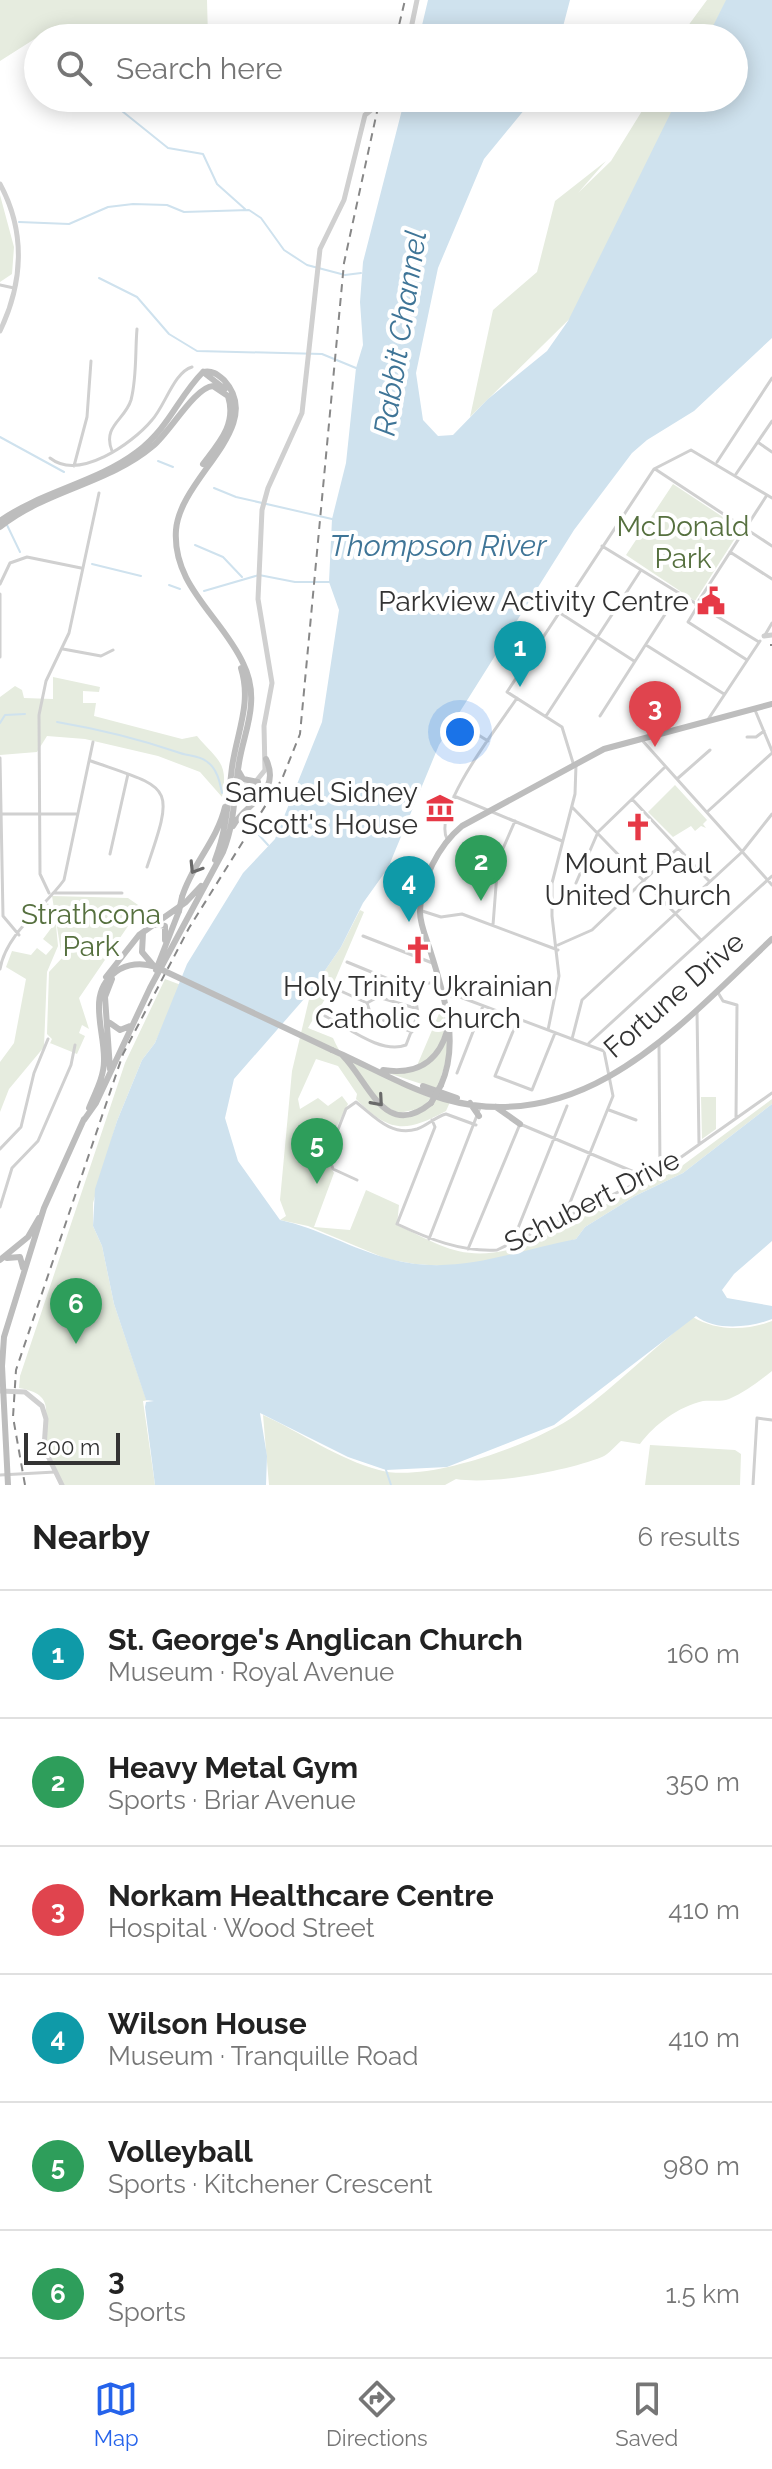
<!DOCTYPE html>
<meta charset="utf-8">
<style>
:root{--surface:#fff;--page:#f6f6f6;--text:#222;--muted:#767676;--line:#e0e0e0;--accent:#2563eb}
body{margin:0;font-family:Raleway,sans-serif;background:var(--page);color:var(--text)}
.scale{position:absolute;left:24px;bottom:20px;width:96px;box-sizing:border-box;padding-left:8px;border:4px solid #333;border-top:0;font-size:22px;line-height:28px;white-space:nowrap;color:#333;-webkit-text-stroke:6px #fff;paint-order:stroke}
.you{position:absolute;left:460px;top:732px;width:28px;height:28px;margin:-20px;border:6px solid #fff;border-radius:50%;background:#1a73e8;box-shadow:0 0 0 12px #1a73e833}
.badge{display:grid;place-items:center;width:52px;height:52px;border-radius:50%;background:var(--accent);color:#fff;font-size:26px;font-weight:700}
.pin{position:absolute;translate:-50% -66px;filter:drop-shadow(0 2px 4px #0008)}
.pin::after{content:'';position:absolute;top:42px;width:28px;height:24px;background:inherit;clip-path:polygon(0 0,100% 0,50% 100%)}
.list{margin:0;padding:0;list-style:none}
h2{display:flex;justify-content:space-between;align-items:center;height:104px;margin:0;padding:0 32px;font-size:34px}
h2 small{font-size:26px;font-weight:400;color:var(--muted)}
.list li{display:grid;grid-template-columns:52px 1fr auto;gap:24px;align-items:center;box-sizing:border-box;height:128px;padding:0 32px;border-top:2px solid var(--line)}
.list b{display:block;font-size:30px;white-space:nowrap}
.list p{margin:0;font-size:26px;white-space:nowrap;color:var(--muted)}
.list em{font-size:26px;font-style:normal;color:var(--muted)}
.icon{flex:none;width:44px;height:44px;fill:none;stroke:currentColor;stroke-width:2;stroke-linecap:round;stroke-linejoin:round}
.map{position:relative;flex:none;width:772px;height:1485px;overflow:hidden}
.search{position:absolute;background:var(--surface);box-shadow:0 4px 20px #0003;left:24px;right:24px;top:24px;height:88px;display:flex;align-items:center;gap:20px;box-sizing:border-box;padding:0 28px;border-radius:44px;color:var(--muted);font-size:30px}
.sheet{height:872px;background:var(--surface)}
nav{display:flex;justify-content:space-around;align-items:center;box-sizing:border-box;height:112px;border-top:2px solid var(--line);background:var(--surface);font-size:22px;color:var(--muted)}
nav a{display:grid;justify-items:center;gap:4px}
nav .on{color:var(--accent)}
.map>svg:first-child{display:block}
</style>
<div class="map">
<svg width="772" height="1485" viewBox="0 0 772 1485">
<rect width="100%" height="100%" fill="#fff"/>
<!-- green -->
<path fill="#e6ecdf" d="M 0,0 L 207,0 L 208,38 L 59,38 L 55,26 L 0,61 Z
M 707,0 L 730,0 L 716,38 L 679,38 Z
M 650,98 L 693,98 L 611,278 L 470,417 L 493,310 L 537,272 L 555,201 L 606,161 L 578,193 L 611,161 Z
M 0,195 L 14,247 L 12,274 L 0,282 Z
M 673,484 L 741,529 L 695,601 L 626,555 Z
M 53,677 L 100,687 L 99,692 L 83,691 L 83,703 L 96,703 L 94,716 L 182,739 L 197,736 C 218,761 229,762 222,797 L 200,772 L 158,756 L 85,739 L 47,736 L 37,752 L 0,755 L 0,697 L 15,686 L 22,690 L 24,698 L 53,699 Z
M 675,785 L 707,820 L 703,824 L 706,828 L 701,826 L 695,831 L 691,826 L 673,837 L 648,812 Z
M 52,896 L 128,898 L 141,907 L 79,998 L 89,1029 L 82,1025 L 79,1033 L 85,1036 L 77,1054 L 50,1043 L 44,1056 L 52,1039 L 47,1034 L 49,972 L 62,958 Z
M 48,903 L 56,925 L 58,946 L 47,972 L 44,1047 L 9,1089 L 0,1112 L 0,1062 L 14,1043 L 26,979 L 6,967 L 12,951 L 31,955 L 37,948 L 46,955 L 53,947 L 43,939 L 52,927 L 44,908 Z
M 360,910 L 364,912 L 332,987 L 308,1028 L 333,1038 C 340,1055 351,1065 361,1080 C 388,1120 394,1123 436,1098 L 450,1102 L 446,1111 C 405,1133 390,1133 356,1099 L 357,1094 L 338,1066 L 316,1059 L 298,1099 L 300,1109 L 318,1098 L 328,1106 L 342,1096 L 348,1104 L 323,1154 L 334,1173 L 314,1227 L 350,1230 L 366,1190 L 399,1205 L 397,1225 C 444,1247 463,1262 516,1248 L 675,1171 L 772,1099 L 772,1104 L 683,1173 L 635,1196 L 585,1227 L 576,1239 L 546,1248 L 457,1267 L 415,1264 L 387,1259 L 308,1226 L 280,1220 L 286,1216 L 280,1200 L 292,1071 L 311,991 L 341,947 Z
M 165,979 L 181,985 L 155,1043 L 142,1060 L 117,1121 L 93,1203 L 93,1226 L 102,1246 L 114,1304 L 146,1399 L 154,1399 L 143,1401 L 155,1485 L 64,1485 C 57,1470 50,1458 46,1441 C 41,1417 60,1395 19,1388 L 20,1376 L 125,1063 Z
M 444,1002 C 448,1032 442,1051 416,1068 Z
M 448,1035 L 447,1058 L 437,1089 L 388,1073 C 420,1072 435,1064 448,1035 Z
M 348,1059 L 432,1097 L 422,1108 L 399,1113 L 377,1102 Z
M 701,1097 L 716,1097 L 716,1129 L 702,1139 Z
M 693,1317 C 716,1331 747,1331 772,1321 L 772,1371 C 758,1382 745,1392 729,1399 C 721,1402 711,1400 703,1401 C 678,1407 655,1424 640,1444 L 621,1441 C 615,1446 609,1454 602,1457 C 566,1471 493,1485 456,1479 L 445,1485 L 269,1485 L 263,1415 C 302,1433 338,1459 379,1470 C 426,1484 537,1443 576,1415 C 617,1385 653,1348 693,1317 Z
M 650,1445 L 735,1450 L 741,1454 L 740,1485 L 645,1485 Z"/>
<!-- water -->
<path fill="#cfe2ee" d="M 428,0 L 570,0 L 560,38 L 419,38 Z
M 726,0 L 772,0 L 772,338 L 694,411 L 647,440 L 632,453 L 574,530 L 439,745 L 388,868 L 363,903 L 341,947 L 311,991 L 234,1079 L 225,1118 L 238,1161 L 280,1220 C 318,1228 352,1249 390,1259 C 456,1277 513,1251 576,1239 L 585,1227 L 635,1196 L 683,1173 L 772,1104 L 772,1241 L 734,1274 L 722,1290 L 727,1298 L 772,1306 L 772,1319 C 750,1328 714,1331 696,1316 L 554,1425 L 447,1467 L 386,1470 L 348,1457 L 260,1413 L 267,1456 L 266,1485 L 155,1485 L 145,1407 L 146,1402 L 154,1401 L 146,1400 L 114,1304 L 102,1246 L 93,1226 L 95,1189 L 117,1121 L 142,1060 L 155,1043 L 187,964 L 243,873 L 275,839 L 322,722 L 339,610 L 329,582 L 332,519 L 346,463 L 356,368 L 363,345 L 360,302 L 363,262 L 405,98 L 534,98 L 484,159 L 438,268 L 416,373 L 423,420 L 438,436 L 453,435 L 488,399 L 547,351 L 568,321 L 678,98 L 734,98 L 734,38 L 707,38 Z"/>
<g fill="none" stroke-linecap="round" stroke-linejoin="round">
<!-- stream -->
<path stroke="#cfe2ee" stroke-width="2" d="M 96,98 L 117,107 L 168,148 L 203,154 L 217,184 L 245,209
M 19,222 L 69,224 L 108,207 L 133,204 L 167,205 L 184,212 L 249,210 L 261,218 L 284,250 L 307,265 L 345,275 L 361,273
M 99,278 L 137,297 L 169,334 L 197,351 L 322,354 L 356,368
M 0,437 L 64,472
M 158,461 L 173,467
M 214,488 L 236,497 L 332,519
M 7,525 L 20,552
M 195,545 L 223,557 L 242,577
M 92,564 L 141,576
M 169,585 L 180,589
M 204,591 L 259,575 L 295,582 L 329,582
M 57,722 C 98,729 139,739 177,752 C 186,756 199,755 206,761 C 217,768 220,782 222,793
M 0,723 L 5,715 L 25,714
M 258,834 L 268,845
M 386,1470 L 391,1485"/>
<!-- minor -->
<path stroke="#d0d0d0" stroke-width="3" d="M 0,285 L 14,288
M 759,443 L 772,452
M 112,451 C 102,426 125,420 131,400 C 137,377 135,352 137,329
M 50,458 C 79,481 132,444 152,420 C 165,406 174,372 192,367
M 717,462 L 772,378
M 74,466 L 87,417 L 91,361
M 655,469 L 772,546
M 736,474 L 772,421
M 602,546 L 759,642
M 730,552 L 772,579
M 0,584 L 10,563 L 27,557 L 81,568
M 0,594 L 0,657
M 696,605 L 767,495
M 697,607 L 688,622 L 747,660
M 560,613 L 634,661
M 765,635 L 772,623
M 646,645 L 724,694
M 63,649 L 101,656 L 113,650
M 755,710 L 772,751
M 546,716 L 641,570
M 600,716 L 678,594
M 456,721 L 488,741
M 707,721 L 760,641
M 747,737 L 756,737 L 764,731
M 641,739 L 772,885
M 0,758 L 3,916 L 19,935
M 91,761 C 171,789 176,783 147,867
M 574,766 L 562,727 L 507,692 L 654,469 L 691,450 L 772,498
M 677,779 L 710,750
M 454,796 L 562,841
M 632,799 L 709,881
M 572,807 L 701,940
M 707,812 L 772,753
M 0,814 L 76,814
M 447,839 C 432,809 500,724 517,698
M 110,854 L 128,774
M 576,883 L 598,832 L 664,768
M 49,893 L 40,874 L 39,715 L 46,681 L 69,633 L 99,493
M 53,893 L 122,893
M 422,911 L 441,917 L 462,914 L 558,950
M 493,925 L 498,860 L 515,821
M 363,936 L 435,964
M 558,945 L 592,930 L 678,848
M 347,962 L 420,992
M 0,969 C 6,933 45,907 64,880 L 93,742
M 332,987 L 367,1003
M 717,991 L 723,1001 L 737,1005 L 736,1118
M 444,995 L 460,997 L 604,1051 L 613,1096 L 565,1215
M 367,1003 L 371,1015 L 412,1032
M 367,1003 L 378,997 L 415,1008
M 697,1011 L 699,1144
M 325,1016 C 346,1026 381,1055 406,1045 L 418,1014 L 416,1001 L 426,983 L 440,983
M 518,1019 L 495,1076 L 532,1090 L 555,1033
M 548,1030 L 559,976 L 552,916 L 552,883 L 575,794 L 576,765
M 572,1039 L 582,1000 L 742,852 L 772,814
M 589,1043 L 772,876
M 659,1043 L 660,1171
M 457,1073 L 483,1006
M 609,1110 L 636,1120
M 432,1120 L 435,1127 L 397,1224 C 429,1239 461,1252 497,1250 L 660,1172 L 772,1093
M 0,1149 L 21,1127 L 34,1073 L 48,1039
M 357,1180 L 333,1169 L 328,1155 L 346,1109 L 356,1102 C 374,1116 391,1137 417,1129 C 428,1125 435,1117 446,1114 L 476,1125
M 0,1207 L 12,1168 L 38,1141 L 71,1065 L 75,1045
M 429,1239 L 481,1105
M 512,1243 L 567,1106
M 468,1249 L 520,1124 L 646,1177
M 0,1475 L 55,1472
M 753,1485 L 757,1418 L 772,1420"/>
<!-- tertiary -->
<path stroke="#d0d0d0" stroke-width="5" d="M 409,38 L 417,0
M 0,184 C 26,232 23,283 0,331
M 764,636 L 772,635
M 233,788 L 253,785 L 265,770 L 264,726 L 272,683 L 258,599 L 262,510 L 268,488 L 302,413 L 320,249 L 344,200 L 365,115 L 386,98
M 0,1391 L 25,1392 L 42,1406 L 46,1419 L 44,1448 L 62,1485"/>
<!-- secondary -->
<path stroke="#bdbdbd" stroke-width="6" d="M 203,372 L 225,389
M 0,521 C 42,491 96,483 137,452 C 170,427 178,397 203,372
M 0,527 C 46,490 108,484 153,446 C 170,432 195,387 213,386 L 228,396 C 237,424 219,443 203,464
M 239,772 L 243,779 L 258,782
M 233,826 C 246,802 282,794 266,759
M 215,860 C 227,829 228,800 232,767 C 237,732 252,703 241,668
M 182,897 C 192,864 217,841 225,807
M 152,923 L 165,926 L 165,940
M 143,933 L 142,952 L 153,965
M 156,970 L 179,911
M 106,977 L 139,935 L 186,902 L 201,886
M 110,1023 L 120,1030 L 130,1026
M 332,1050 C 369,1066 406,1088 444,1099 C 584,1139 681,1024 772,939
M 343,1056 C 369,1082 385,1141 431,1103
M 110,1069 L 105,997 L 112,979
M 383,1070 C 415,1075 438,1063 447,1031
M 441,1085 C 460,1042 444,996 431,953 C 427,940 420,925 420,912 C 420,881 439,845 462,826 L 604,749 L 772,704
M 423,1086 L 457,1098
M 470,1103 L 479,1116
M 496,1107 L 520,1124
M 89,1108 C 95,1093 104,1077 104,1061 C 105,1028 84,991 120,969 C 132,963 144,963 156,967
M 84,1120 L 96,1103 L 150,988 L 223,852 C 235,823 234,794 239,763 C 242,743 250,724 251,704 C 252,690 249,675 243,663 C 222,617 172,586 176,530 C 180,477 267,427 224,380 C 217,374 212,370 203,372
M 7,1258 L 20,1257 L 23,1268
M 0,1260 L 28,1237 L 39,1218
M 8,1485 L 2,1366 L 4,1337 L 44,1208 L 84,1119"/>
<!-- rail -->
<path stroke="#888" stroke-width="2" stroke-dasharray="8 6" stroke-linecap="butt" d="M 396,38 L 405,0
M 770,645 L 772,645
M 25,1485 L 13,1417 L 16,1370 L 123,1054 L 189,928 L 282,779 L 300,734 L 344,263 L 380,98"/>
<!-- secondary-bridge -->
<path stroke="#bdbdbd" stroke-width="6" d="M 179,911 L 182,897
M 156,967 L 332,1050
M 431,1103 L 441,1085"/>
</g>
<!-- one-way arrows -->
<defs><path id="oneway-chevron" d="M-2-3.5L2.5 0L-2 3.5" fill="none" stroke-width="1.6" stroke-linecap="round" stroke-linejoin="round" transform="scale(2)"/></defs>
<g stroke="#6a6a6a">
<use href="#oneway-chevron" transform="translate(195 868) rotate(122)"/>
<use href="#oneway-chevron" transform="translate(378 1101) rotate(49)"/>
</g>
<!-- icons -->
<defs>
<symbol id="civic-bare" viewBox="-9 -9 18 18"><path d="M-.6-6.5H3V-4.5H.6V-3L4-1V1h2V6H-6V1h2V-1L-.6-3ZM-1.2 2.5V6h2.4V2.5Z" fill="#e63946" stroke="#fff" stroke-width="2.5" paint-order="stroke"/></symbol>
<symbol id="museum-bare" viewBox="-9 -9 18 18"><path d="M0-6L6-3V-2H-6V-3ZM-5-1h2V3h-2ZM-1-1h2V3h-2ZM3-1h2V3H3ZM-6 4H6V6H-6Z" fill="#e63946" stroke="#fff" stroke-width="2.5" paint-order="stroke"/></symbol>
<symbol id="church-bare" viewBox="-9 -9 18 18"><path d="M-1.2-6h2.4v3.5h3.3v2.4h-3.3V6h-2.4V-.1h-3.3v-2.4h3.3Z" fill="#e63946" stroke="#fff" stroke-width="2.5" paint-order="stroke"/></symbol>
</defs>
<g fill-rule="evenodd">
<use href="#civic-bare" x="691" y="581" width="40" height="40"/>
<use href="#museum-bare" x="420" y="788" width="40" height="40"/>
<use href="#church-bare" x="618" y="807" width="40" height="40"/>
<use href="#church-bare" x="398" y="930" width="40" height="40"/>
</g>
<g text-anchor="middle" dominant-baseline="central" stroke-width="8" stroke-linejoin="round" paint-order="stroke">
<!-- park labels -->
<g font-size="28" fill="#56703f" stroke="#fff">
<text x="683" y="526">McDonald<tspan x="683" dy="32">Park</tspan></text>
<text x="91" y="914">Strathcona<tspan x="91" dy="32">Park</tspan></text>
</g>
<!-- poi labels -->
<g font-size="28" fill="#333" stroke="#fff" text-anchor="end">
<text x="689" y="601">Parkview Activity Centre</text>
<text x="418" y="792">Samuel Sidney<tspan x="418" dy="32">Scott's House</tspan></text>
<text x="638" y="863" text-anchor="middle">Mount Paul<tspan x="638" dy="32">United Church</tspan></text>
<text x="418" y="986" text-anchor="middle">Holy Trinity Ukrainian<tspan x="418" dy="32">Catholic Church</tspan></text>
</g>
<!-- street labels -->
<g font-size="28" fill="#333" stroke="#fff">
<text transform="translate(674 995) rotate(-41)">Fortune Drive</text>
<text transform="translate(592 1201) rotate(-27)">Schubert Drive</text>
</g>
<!-- water labels -->
<g font-size="30" font-style="italic" fill="#3f7597" stroke="#fff">
<text transform="translate(400 333) rotate(-81)">Rabbit Channel</text>
<text x="438" y="545">Thompson River</text>
</g>
</g>
</svg>
<div class="scale">200 m</div>
<div class="you"></div>
<div class="pin badge" style="left:520px;top:687px;background:#0f9aa8">1</div>
<div class="pin badge" style="left:481px;top:901px;background:#2e9e5b">2</div>
<div class="pin badge" style="left:655px;top:747px;background:#e0444e">3</div>
<div class="pin badge" style="left:409px;top:922px;background:#0f9aa8">4</div>
<div class="pin badge" style="left:317px;top:1184px;background:#2e9e5b">5</div>
<div class="pin badge" style="left:76px;top:1344px;background:#2e9e5b">6</div>
<div class="search"><svg class="icon" aria-label="search" viewBox="0 0 24 24"><circle cx="10" cy="10" r="6"/><path d="M15 15l6 6"/></svg>Search here</div>
</div>
<section class="sheet">
<h2>Nearby<small>6 results</small></h2>
<ul class="list">
<li><span class="badge" style="background:#0f9aa8">1</span><div><b>St. George's Anglican Church</b><p>Museum · Royal Avenue</p></div><em>160 m</em></li>
<li><span class="badge" style="background:#2e9e5b">2</span><div><b>Heavy Metal Gym</b><p>Sports · Briar Avenue</p></div><em>350 m</em></li>
<li><span class="badge" style="background:#e0444e">3</span><div><b>Norkam Healthcare Centre</b><p>Hospital · Wood Street</p></div><em>410 m</em></li>
<li><span class="badge" style="background:#0f9aa8">4</span><div><b>Wilson House</b><p>Museum · Tranquille Road</p></div><em>410 m</em></li>
<li><span class="badge" style="background:#2e9e5b">5</span><div><b>Volleyball</b><p>Sports · Kitchener Crescent</p></div><em>980 m</em></li>
<li><span class="badge" style="background:#2e9e5b">6</span><div><b>3</b><p>Sports</p></div><em>1.5 km</em></li>
</ul>
</section>
<nav>
<a class="on"><svg class="icon" aria-label="map" viewBox="0 0 24 24"><path d="M3 6l6-2 6 2 6-2v14l-6 2-6-2-6 2zM9 4v14M15 6v14"/></svg>Map</a>
<a><svg class="icon" aria-label="directions" viewBox="0 0 24 24"><path d="M12 3l9 9-9 9-9-9zM9 14v-3h6M13 9l2 2-2 2"/></svg>Directions</a>
<a><svg class="icon" aria-label="saved" viewBox="0 0 24 24"><path d="M7 4h10v16l-5-4-5 4z"/></svg>Saved</a>
</nav>
